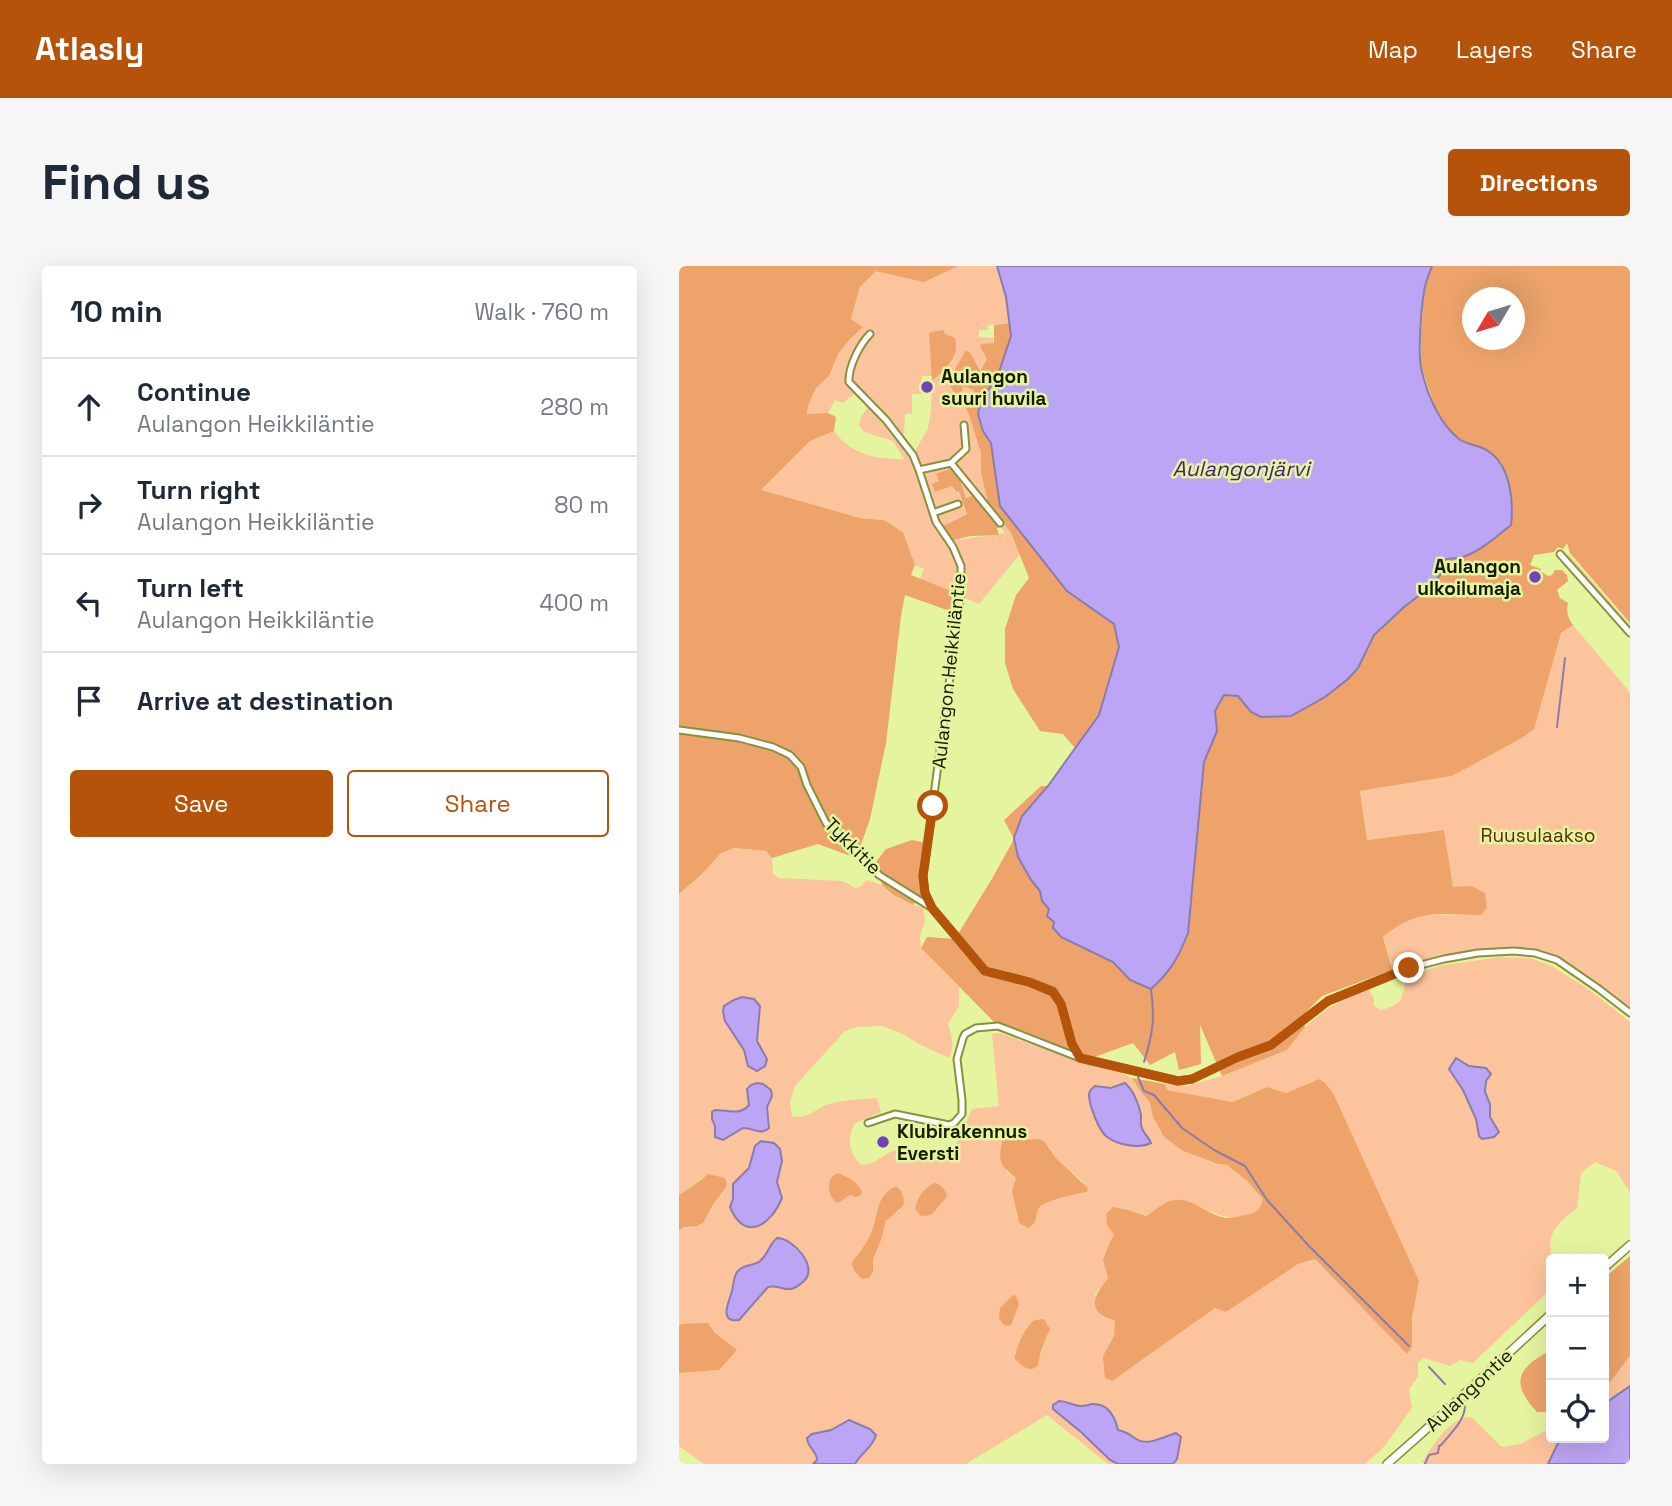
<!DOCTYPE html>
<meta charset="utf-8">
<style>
:root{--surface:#fff;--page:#f6f6f7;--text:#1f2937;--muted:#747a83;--line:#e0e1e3;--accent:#b45309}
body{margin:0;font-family:"Space Grotesk",sans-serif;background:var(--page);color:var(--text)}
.controls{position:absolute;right:21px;bottom:21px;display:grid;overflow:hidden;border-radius:7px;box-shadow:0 7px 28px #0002}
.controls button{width:63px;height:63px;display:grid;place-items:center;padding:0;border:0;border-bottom:2px solid var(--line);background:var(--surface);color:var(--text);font:35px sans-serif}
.compass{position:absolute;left:783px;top:21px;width:63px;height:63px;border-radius:50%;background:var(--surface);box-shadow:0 7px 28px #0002;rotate:232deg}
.stop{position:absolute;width:21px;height:21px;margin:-16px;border:5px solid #b45309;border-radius:50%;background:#fff}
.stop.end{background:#b45309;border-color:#fff;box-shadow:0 2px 7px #0008}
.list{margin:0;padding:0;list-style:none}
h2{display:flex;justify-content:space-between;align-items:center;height:91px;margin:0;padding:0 28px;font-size:30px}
h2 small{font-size:23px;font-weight:400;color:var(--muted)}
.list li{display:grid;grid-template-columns:46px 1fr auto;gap:21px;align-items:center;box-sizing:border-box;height:98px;padding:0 28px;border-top:2px solid var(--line)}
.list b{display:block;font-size:26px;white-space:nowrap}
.list p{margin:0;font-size:23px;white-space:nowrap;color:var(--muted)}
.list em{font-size:23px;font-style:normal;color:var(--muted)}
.actions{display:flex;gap:14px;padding:21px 28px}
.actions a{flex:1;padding:16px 0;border:2px solid var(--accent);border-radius:7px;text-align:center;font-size:24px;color:var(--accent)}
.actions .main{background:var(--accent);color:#fff}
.icon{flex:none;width:38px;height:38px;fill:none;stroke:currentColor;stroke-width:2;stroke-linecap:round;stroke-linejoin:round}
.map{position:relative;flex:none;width:951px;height:1198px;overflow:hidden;border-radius:7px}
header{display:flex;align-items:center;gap:42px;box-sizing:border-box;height:98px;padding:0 35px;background:var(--accent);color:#fff}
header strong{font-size:33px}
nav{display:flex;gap:38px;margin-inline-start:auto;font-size:24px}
.intro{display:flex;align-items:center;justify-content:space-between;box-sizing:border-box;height:168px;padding:0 42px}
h1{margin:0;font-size:49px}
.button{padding:18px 32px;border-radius:7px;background:var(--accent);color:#fff;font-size:24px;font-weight:700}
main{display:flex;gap:42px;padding:0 42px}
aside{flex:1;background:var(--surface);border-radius:7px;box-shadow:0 7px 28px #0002}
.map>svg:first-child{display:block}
</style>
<header>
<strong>Atlasly</strong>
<nav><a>Map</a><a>Layers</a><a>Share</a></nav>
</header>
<div class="intro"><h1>Find us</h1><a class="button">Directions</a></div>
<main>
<aside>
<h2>10 min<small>Walk · 760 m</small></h2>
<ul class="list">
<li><svg class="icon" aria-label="ahead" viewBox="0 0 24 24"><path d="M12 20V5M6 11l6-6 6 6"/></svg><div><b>Continue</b><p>Aulangon Heikkiläntie</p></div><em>280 m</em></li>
<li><svg class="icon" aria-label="right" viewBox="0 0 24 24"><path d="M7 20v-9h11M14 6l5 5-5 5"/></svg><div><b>Turn right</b><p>Aulangon Heikkiläntie</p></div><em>80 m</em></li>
<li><svg class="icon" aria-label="left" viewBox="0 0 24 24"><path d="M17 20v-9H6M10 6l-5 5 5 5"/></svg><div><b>Turn left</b><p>Aulangon Heikkiläntie</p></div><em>400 m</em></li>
<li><svg class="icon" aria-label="arrive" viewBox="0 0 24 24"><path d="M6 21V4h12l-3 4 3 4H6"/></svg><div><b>Arrive at destination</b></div></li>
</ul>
<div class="actions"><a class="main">Save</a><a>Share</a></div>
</aside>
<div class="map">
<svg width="951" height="1198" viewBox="0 0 951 1198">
<rect width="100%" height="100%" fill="#e5f49f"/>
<!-- green -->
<path fill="#fcc49c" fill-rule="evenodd" d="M 193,0 L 318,0 L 327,31 L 330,57 L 309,59 L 308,64 L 300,64 L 300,71 L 314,72 L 315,78 L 303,78 L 308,93 L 300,105 L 292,88 L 279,134 L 284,120 L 295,124 L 286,140 L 290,149 L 302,187 L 302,207 L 309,237 L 332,267 L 341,288 L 300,338 L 241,313 L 245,303 L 236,299 L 224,266 L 205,254 L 181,252 L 81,225 L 131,175 L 155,165 C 171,188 199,194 225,193 L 214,175 L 185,166 L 180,159 L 183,149 L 189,141 L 175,128 L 164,137 L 156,134 L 149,147 L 128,148 L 129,140 L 137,122 L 150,110 L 159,88 L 171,73 L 184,61 L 172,53 L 181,21 L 196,5 ZM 250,67 L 274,95 L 253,115 L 252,143 L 249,162 L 234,189 L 221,171 L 225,167 L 226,148 L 233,148 L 233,128 L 242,128 L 243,110 L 254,110 ZM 260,215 L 282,222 C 292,243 314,249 326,267 C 311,272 296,269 281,274 L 288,248 L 280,224 L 275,226 L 273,219 L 254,218 Z
M 881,288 L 891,290 L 951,359 L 951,367 Z
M 894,359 L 949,424 L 951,428 L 951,745 C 934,731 917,718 899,706 C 892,701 885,694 877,691 C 829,671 759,688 713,704 L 704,670 C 730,649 747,649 779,648 L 764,564 L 688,574 L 681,525 L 773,510 L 843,472 L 882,367 Z
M 55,582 L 87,585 L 93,592 L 94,608 L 100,612 L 164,615 L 176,622 L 182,621 L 187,614 L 203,619 L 214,630 L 234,639 L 244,641 L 246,656 L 241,670 L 242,682 L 280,721 L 280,740 L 269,758 C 273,771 276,780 270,792 L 240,778 L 222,767 L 203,760 L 178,761 L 166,765 L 116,820 L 111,836 L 113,850 C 125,854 135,845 145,840 C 159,834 182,833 198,832 L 202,846 L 175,858 C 168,875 170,886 182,899 C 198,899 207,884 222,883 C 233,882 239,888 248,890 C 276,897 284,862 293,843 L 320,840 L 313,768 L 321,767 L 377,787 L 436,803 L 453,812 L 462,826 L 471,837 L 474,851 L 485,871 L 504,885 L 539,898 L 548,899 L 568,915 L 584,933 L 582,942 C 555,961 536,947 510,936 L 474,946 L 467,950 L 449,944 L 428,959 L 436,969 L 430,978 L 425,994 L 429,1012 L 416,1028 L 422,1050 L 436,1054 L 435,1070 L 424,1091 L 537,1042 L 547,1045 L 619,998 L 636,993 L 728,1087 L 733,1081 L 733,1052 L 740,1015 L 640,813 L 607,827 L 588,821 L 554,836 L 488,824 L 486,818 L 508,820 L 543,810 L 608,784 L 626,761 L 649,742 L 689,722 L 695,733 L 695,740 L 702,744 C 724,738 723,733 727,712 L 759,700 L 821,691 L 851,692 L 873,700 L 912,725 L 951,756 L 951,926 L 937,905 L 916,896 L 902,907 L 898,942 C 880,957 865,967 874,993 L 872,993 L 872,1023 L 794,1097 L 781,1094 L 771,1100 L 745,1092 L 739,1096 L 739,1111 L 730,1123 L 733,1142 L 705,1181 L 686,1198 L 429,1198 L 368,1149 L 287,1198 L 25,1198 L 0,1180 L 0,1107 L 40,1104 L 46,1075 L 35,1066 L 3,1058 L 0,1060 L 0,964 L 5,960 L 18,960 L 24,957 L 35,937 L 48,920 L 28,909 L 0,929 L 0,628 L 22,609 L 42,587 ZM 777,792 L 790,800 L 807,802 L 806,827 L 811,838 L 811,850 L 819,866 L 800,870 L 797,853 L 784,824 L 770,803 ZM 332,869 L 344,874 L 369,879 L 377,892 L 404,916 L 406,927 C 400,926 366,935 362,939 C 358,943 358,951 357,956 L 338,952 L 336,937 L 334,929 L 337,912 L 327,906 ZM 215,921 L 221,944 C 218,946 214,948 211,950 C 206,955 198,984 194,993 L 173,996 C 180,987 188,977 192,967 C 200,949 196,932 215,921 ZM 353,1056 L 370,1068 L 362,1085 L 359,1100 L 336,1093 L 336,1086 Z
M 951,1090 L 951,1120 L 925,1138 L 925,1121 L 932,1115 Z
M 792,1151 L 823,1181 L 841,1178 L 872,1162 L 872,1172 L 892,1172 L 879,1177 L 869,1198 L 747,1198 L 743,1196 L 739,1198 L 743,1196 C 755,1179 769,1152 792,1151 Z"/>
<!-- forest -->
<path fill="#eda36a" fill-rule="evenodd" d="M 0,0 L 279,0 L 245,16 L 197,5 L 181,21 L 172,53 L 184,61 L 171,73 L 159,88 L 150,110 L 137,122 L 129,140 L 128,148 L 149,147 L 157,151 L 155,165 L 131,175 L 82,224 L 181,252 L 205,254 L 224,266 L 236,299 L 232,309 L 282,329 L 279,348 L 226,329 L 222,350 L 207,477 L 191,553 L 177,592 L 139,578 L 93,592 L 87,585 L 55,582 L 42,587 L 22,609 L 0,628 Z
M 753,0 L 951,0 L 951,357 L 891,287 L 888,277 L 884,283 L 879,281 L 875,286 L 855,289 L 851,299 L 862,303 L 861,305 L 869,310 L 873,309 L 876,304 L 883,304 L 888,309 L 889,315 L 878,324 L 881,332 L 889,337 C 887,346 889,352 894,359 L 882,367 L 855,463 L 843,472 L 773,510 L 681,525 L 688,574 L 765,564 L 774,621 L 792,620 L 806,627 L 808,642 L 802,649 C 762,648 736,643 704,671 L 713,704 L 643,730 L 623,750 L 626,761 L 608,784 L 543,810 L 521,759 L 522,798 L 500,804 L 496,786 L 471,799 L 454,777 L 410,793 L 319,760 L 242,682 L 248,671 L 276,673 L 314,611 L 335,573 L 325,554 L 362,520 L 369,520 L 343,550 L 352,614 L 361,625 L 363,635 L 370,643 L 375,656 L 374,662 L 382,671 L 434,696 L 451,714 L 472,723 L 509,667 L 525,496 L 538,465 L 536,445 L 546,429 L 559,430 L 572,446 L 679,402 C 684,391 689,377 697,367 C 716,345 743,331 762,308 C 760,294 764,293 776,293 L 834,245 L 830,218 L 822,196 L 795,179 L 782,175 L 765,158 L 755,138 L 742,100 L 742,68 L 745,24 ZM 794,32 L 836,32 L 836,74 L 794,74 Z
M 330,57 L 332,70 L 321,103 L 301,139 L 304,165 L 312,176 L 321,240 L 388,325 L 435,358 L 440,381 L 420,449 L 396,482 L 384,468 L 361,465 L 334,423 L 326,397 L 326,363 L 337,329 L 350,312 L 332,267 L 309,237 L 302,207 L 302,187 L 290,149 L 286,140 L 295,124 L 284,120 L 280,135 L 269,116 L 287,84 L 292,88 L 301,105 L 308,93 L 301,81 L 302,78 L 315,77 L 315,59 Z
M 264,64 L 266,68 L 276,72 C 281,92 267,102 253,115 L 250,67 Z
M 276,201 L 287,232 L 296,229 L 322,261 L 318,262 L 320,269 L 292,270 L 270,275 L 261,261 C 270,258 279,253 288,248 L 280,225 L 277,226 L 273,220 L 256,226 L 253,218 L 260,215 L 257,208 Z
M 233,574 L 249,577 L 244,609 L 246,627 L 234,639 L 214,629 L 203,619 L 201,609 L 193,601 L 207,583 Z
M 453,812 L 486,818 L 488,824 L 554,836 L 588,821 L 607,827 L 640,813 L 646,817 L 654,827 L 740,1015 L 733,1052 L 733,1081 L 728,1088 L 636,993 L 619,998 L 547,1046 L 536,1042 L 433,1115 L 426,1112 L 424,1090 L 435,1070 L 436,1055 C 431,1052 424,1051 421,1048 C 409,1035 421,1023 429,1012 L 424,994 L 430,978 L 435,969 L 428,959 L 427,948 L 434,941 L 449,944 L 467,950 C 476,945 485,935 496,934 C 515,932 531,951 548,952 C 553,952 560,950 565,949 C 576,948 582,944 584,933 L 568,915 L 548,899 L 539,898 L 504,885 L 485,871 L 474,851 L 471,837 L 462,826 Z
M 332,869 L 344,874 L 360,873 L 366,876 L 377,892 L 409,922 L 408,926 C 400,927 363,935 360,942 C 355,952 361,955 349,962 L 340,957 L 333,925 L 337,912 C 319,898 320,896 323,874 Z
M 159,907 C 170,912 178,915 183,926 L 181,930 L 176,931 L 171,929 L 159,937 C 148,932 146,911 159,907 Z
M 29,908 L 46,912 L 48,920 L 35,937 L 24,957 L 18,960 L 5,961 L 0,964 L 0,929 L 22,914 Z
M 256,917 C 262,918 265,923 268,929 L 267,932 L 252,949 L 242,950 L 236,943 C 239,930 244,923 256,917 Z
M 215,921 L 218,921 L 222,925 L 225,934 L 224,940 L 207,955 L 202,974 L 194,993 L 194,1006 L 190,1012 L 184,1013 C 178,1009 173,1003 173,996 C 180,987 188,977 192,967 C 200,949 196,931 215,921 Z
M 951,990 L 951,1090 L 932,1115 L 925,1121 L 925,1012 Z
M 334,1029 L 337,1030 L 340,1038 L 332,1059 L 326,1060 L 320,1053 L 321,1042 Z
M 365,1053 L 371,1063 L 362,1085 L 359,1100 C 350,1107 343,1100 336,1093 C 335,1084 346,1063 353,1056 C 357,1053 360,1054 365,1053 Z
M 29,1057 L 35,1066 L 58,1084 L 40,1104 L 0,1107 L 0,1060 L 3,1058 Z
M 872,1084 L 872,1146 L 858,1146 C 830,1116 839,1102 872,1084 Z"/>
<!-- water -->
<path fill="#bca5f4" stroke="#8a7cab" stroke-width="2" d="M 318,0 L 753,0 C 750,8 746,17 745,26 C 742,43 739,86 742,102 C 748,127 759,156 780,173 C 788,179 801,179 809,185 C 831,199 835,234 832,259 C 817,271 803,284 784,291 C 778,293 766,291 762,296 C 760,299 761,304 762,308 L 750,322 L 725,341 L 695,369 L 679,402 L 669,413 L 646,431 L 612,450 L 582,451 L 572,446 L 559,430 L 545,429 L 536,445 L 538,465 L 525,496 L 509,667 C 499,692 492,705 472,723 L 451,714 L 434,696 L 382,671 L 374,662 L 375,656 L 368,650 L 370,643 L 363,635 L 361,625 L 352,614 L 339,591 L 335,572 L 343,550 L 369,520 L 420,449 L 440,381 L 435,358 L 388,325 L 321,240 L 312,177 L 304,165 L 299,148 L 301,139 L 321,103 L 332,70 L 327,31 Z
M 63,731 L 75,733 L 81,740 L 78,775 L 88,793 L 86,800 L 78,805 L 69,800 L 65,784 L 46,755 L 44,745 L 45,740 L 55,734 Z
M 777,792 L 790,800 L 807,802 L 812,808 L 807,815 L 806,826 L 811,838 L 811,851 L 820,866 L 815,871 L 803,873 L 800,870 L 797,853 L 784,824 L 770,803 Z
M 78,817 L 84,818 L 92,824 L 93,830 L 88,841 L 90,862 C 82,870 74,862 64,862 L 44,874 L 36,871 L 36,860 L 33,853 L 33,846 L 36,844 C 48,844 61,850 70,839 L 68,823 L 72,819 Z
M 446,817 C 454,824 460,838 462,849 C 462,853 461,858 463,862 C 464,867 470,871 472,877 C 460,883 439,879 428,871 C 420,865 410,839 410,829 C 410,824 413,823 416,820 L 432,822 Z
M 82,875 L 95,877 L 101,883 L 103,895 L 98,916 L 103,932 C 92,959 66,977 51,941 L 54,933 L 54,918 L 70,902 L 76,880 Z
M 98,972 C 114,972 140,1001 125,1015 C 108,1031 104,1018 89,1021 L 60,1054 C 39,1057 50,1036 53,1025 C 55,1019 54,1008 60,1004 C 66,998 75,1000 81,995 C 89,989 90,978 98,972 Z
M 951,1120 L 951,1198 L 869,1198 L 879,1177 L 892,1172 L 925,1172 L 925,1138 Z
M 380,1135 C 388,1135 394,1140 402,1140 C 406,1140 410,1139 413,1138 C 429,1137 436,1151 439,1164 C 451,1167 449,1168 459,1174 C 468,1180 487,1170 497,1167 L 502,1171 L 498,1193 L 494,1198 L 439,1198 L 431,1194 L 402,1166 L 374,1143 L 374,1139 Z
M 170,1154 L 191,1163 L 197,1169 C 194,1181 182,1187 176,1198 L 134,1198 L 138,1194 C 138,1185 128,1181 128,1172 L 133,1168 L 152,1164 Z"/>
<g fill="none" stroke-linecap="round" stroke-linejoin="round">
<!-- stream -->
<path stroke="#8a7cab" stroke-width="2" d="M 878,461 L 886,392
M 465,796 C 474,768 476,752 472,723
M 459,811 L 465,825 L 475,829 L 503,862 L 535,884 L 566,900 L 588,934 L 629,979 L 730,1080
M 750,1101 L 766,1118
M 746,1198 L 750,1189 L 759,1187 L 760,1180 L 762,1179 C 772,1167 786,1155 786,1139"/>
<defs>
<path id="minor" d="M 191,68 C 181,78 169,101 170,116 L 207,154 L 234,189 L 240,204 L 257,256 L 274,281 L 282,300 L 282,329 L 244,610 L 246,627 L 253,642 L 306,705 L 350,716 L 374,725 L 382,738 L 393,778 L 401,792 L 499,815 L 513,813 L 559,791 L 592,779 L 649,735 L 730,702 L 765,693 L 799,687 L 835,685 L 856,687 L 878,694 L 920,723 L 951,747
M 272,197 L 287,183 L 285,159
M 240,204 L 272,197 L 321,257
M 254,247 L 279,238
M 881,288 L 951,367
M 0,464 L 60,472 L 94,481 L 111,489 L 122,501 L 128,519 L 147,557 L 179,585 L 200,609 L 253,642
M 189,857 L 216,848 L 270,859 L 275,857 L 283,848 L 283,834 L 278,793 L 284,772 L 286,768 L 297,762 L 319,760 L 401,792"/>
<path id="tertiary" d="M 925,1002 L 951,979
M 708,1198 L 742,1168 L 872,1048"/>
</defs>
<!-- minor casing -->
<use href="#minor" stroke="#85923e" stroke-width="9"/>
<!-- tertiary casing -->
<use href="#tertiary" stroke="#85923e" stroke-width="10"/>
<!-- minor -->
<use href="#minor" stroke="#fff" stroke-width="5"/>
<!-- tertiary -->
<use href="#tertiary" stroke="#fff" stroke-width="7"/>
</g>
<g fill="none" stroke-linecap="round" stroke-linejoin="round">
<!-- route -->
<path stroke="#b45309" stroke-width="9" d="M 254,540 L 244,610 L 246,627 L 253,642 L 306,705 L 350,716 L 374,726 L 382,738 L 393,778 L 401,792 L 499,815 L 513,813 L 559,791 L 592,779 L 649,735 L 730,702"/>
</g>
<!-- markers -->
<g fill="#7143bb" stroke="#e5f49f" stroke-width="2.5">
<circle cx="248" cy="121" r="7"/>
<circle cx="856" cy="311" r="7"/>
<circle cx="204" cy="876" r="7"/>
</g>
<g text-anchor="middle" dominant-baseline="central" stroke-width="5" stroke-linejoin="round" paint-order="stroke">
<!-- poi labels -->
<g font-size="19" font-weight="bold" fill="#161b00" stroke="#e5f49f" text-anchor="start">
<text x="262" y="110">Aulangon<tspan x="262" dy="22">suuri huvila</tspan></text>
<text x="842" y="300" text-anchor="end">Aulangon<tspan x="842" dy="22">ulkoilumaja</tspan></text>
<text x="218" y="865">Klubirakennus<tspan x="218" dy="22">Eversti</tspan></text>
</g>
<!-- street labels -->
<g font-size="19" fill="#161b00" stroke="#e5f49f">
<text transform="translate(270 405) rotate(-84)">Aulangon Heikkiläntie</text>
<text transform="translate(174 580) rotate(45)">Tykkitie</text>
<text transform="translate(790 1124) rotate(-43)">Aulangontie</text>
</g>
<!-- park labels -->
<g font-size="19" fill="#5a2c00" stroke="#e5f49f">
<text x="859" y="569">Ruusulaakso</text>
</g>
<!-- water labels -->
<g font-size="21" font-style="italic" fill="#45207b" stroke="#e5f49f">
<text x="562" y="202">Aulangonjärvi</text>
</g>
</g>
</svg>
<div class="controls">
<button>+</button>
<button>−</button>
<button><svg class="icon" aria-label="locate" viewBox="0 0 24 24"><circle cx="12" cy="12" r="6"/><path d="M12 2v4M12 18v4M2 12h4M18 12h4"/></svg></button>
</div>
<svg class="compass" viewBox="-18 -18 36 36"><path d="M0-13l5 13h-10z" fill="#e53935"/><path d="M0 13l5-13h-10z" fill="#747a83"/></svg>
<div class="stop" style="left:254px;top:540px"></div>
<div class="stop end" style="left:730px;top:702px"></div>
</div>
</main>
